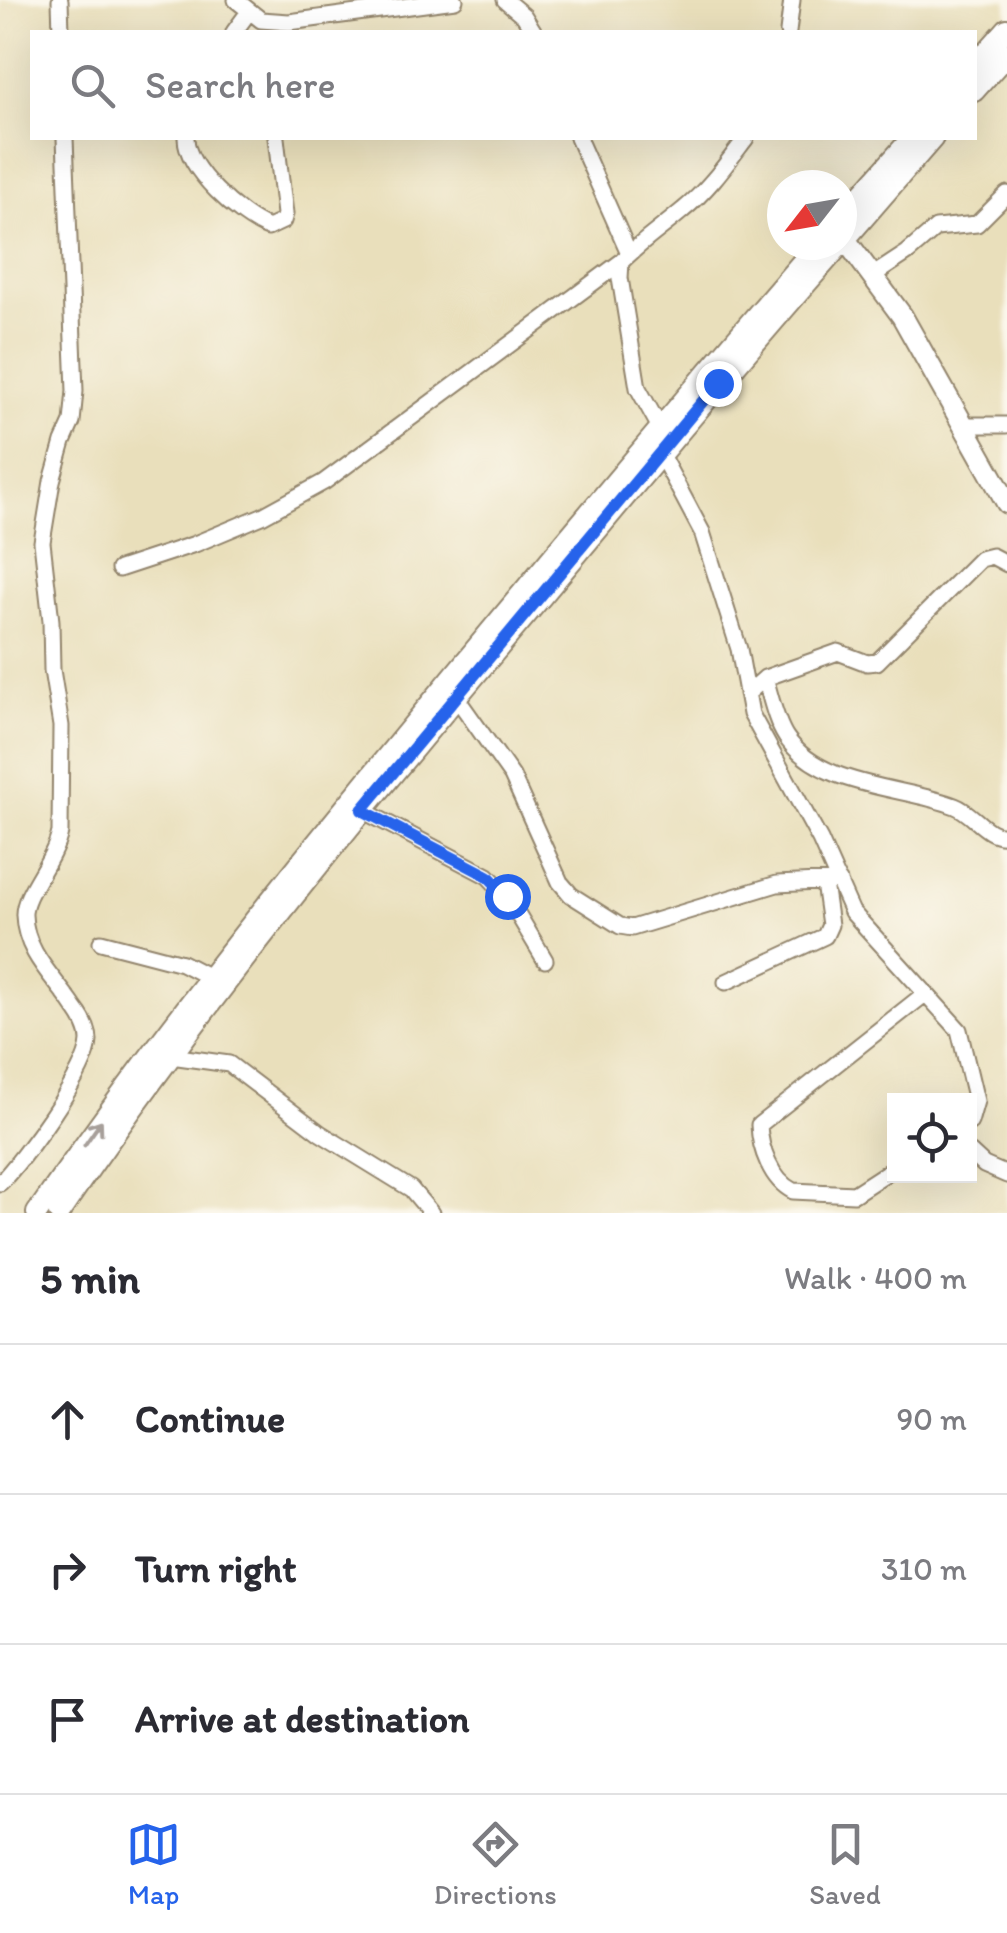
<!DOCTYPE html>
<meta charset="utf-8">
<style>
:root{--surface:#fff;--page:#f7f7f7;--text:#2b2b33;--muted:#7c7c81;--line:#e1e1e2;--accent:#2563eb}
body{margin:0;font-family:Itim,sans-serif;background:var(--page);color:var(--text)}
.controls{position:absolute;right:30px;bottom:30px;display:grid;overflow:hidden;border-radius:0px;box-shadow:0 10px 40px #0002}
.controls button{width:90px;height:90px;display:grid;place-items:center;padding:0;border:0;border-bottom:2px solid var(--line);background:var(--surface);color:var(--text);font:50px sans-serif}
.compass{position:absolute;left:767px;top:170px;width:90px;height:90px;border-radius:50%;background:var(--surface);box-shadow:0 10px 40px #0002;rotate:239deg}
.stop{position:absolute;width:30px;height:30px;margin:-22px;border:8px solid #2563eb;border-radius:50%;background:#fff}
.stop.end{background:#2563eb;border-color:#fff;box-shadow:0 2px 10px #0008}
.list{margin:0;padding:0;list-style:none}
h2{display:flex;justify-content:space-between;align-items:center;height:130px;margin:0;padding:0 40px;font-size:42px}
h2 small{font-size:32px;font-weight:400;color:var(--muted)}
.list li{display:grid;grid-template-columns:65px 1fr auto;gap:30px;align-items:center;box-sizing:border-box;height:150px;padding:0 40px;border-top:2px solid var(--line)}
.list b{display:block;font-size:38px;white-space:nowrap}
.list em{font-size:32px;font-style:normal;color:var(--muted)}
.icon{flex:none;width:55px;height:55px;fill:none;stroke:currentColor;stroke-width:2;stroke-linecap:round;stroke-linejoin:round}
.map{position:relative;flex:none;width:1007px;height:1213px;overflow:hidden}
.search{position:absolute;background:var(--surface);box-shadow:0 10px 40px #0002;left:30px;right:30px;top:30px;height:110px;display:flex;align-items:center;gap:25px;box-sizing:border-box;padding:0 35px;border-radius:0px;color:var(--muted);font-size:38px}
.sheet{height:580px;background:var(--surface)}
nav{display:flex;justify-content:space-around;align-items:center;box-sizing:border-box;height:140px;border-top:2px solid var(--line);background:var(--surface);font-size:28px;color:var(--muted)}
nav a{display:grid;justify-items:center;gap:5px}
nav .on{color:var(--accent)}
.map>svg:first-child{display:block}
</style>
<div class="map">
<svg width="1007" height="1213" viewBox="0 0 1007 1213">
<rect width="100%" height="100%" fill="#fbf7ec"/>
<filter id="ink" filterUnits="userSpaceOnUse"><feTurbulence type="fractalNoise" baseFrequency=".01" numOctaves="2"/><feDisplacementMap in="SourceGraphic" scale="20" xChannelSelector="R" yChannelSelector="G"/><feConvolveMatrix kernelMatrix="1 2 1 2 8 2 1 2 1" color-interpolation-filters="sRGB"/></filter>
<filter id="wash" filterUnits="userSpaceOnUse"><feTurbulence type="fractalNoise" baseFrequency=".0048" numOctaves="4" result="noise"/><feDisplacementMap in="SourceGraphic" scale="40" xChannelSelector="R" yChannelSelector="G"/><feGaussianBlur stdDeviation="2.25" result="paint"/><feColorMatrix in="noise" values="0 0 0 0 0 0 0 0 0 0 0 0 0 0 0 0 0 1.4 0 .05"/><feComposite in="paint" operator="in"/></filter>
<g filter="url(#wash)">
<rect width="100%" height="100%" fill="#e9dfbb"/>
</g>
<g filter="url(#ink)">
<g fill="none" stroke-linecap="round" stroke-linejoin="round">
<defs>
<path id="minor" d="M 60,0 L 61,32
M 236,0 L 261,20 L 289,22 L 455,0
M 505,0 L 524,16 L 534,32
M 234,32 L 248,13
M 788,32 L 792,0
M 186,138 C 187,170 239,216 268,228 L 283,221 L 285,214 L 276,138
M 578,138 L 629,253
M 872,276 L 907,253 L 936,228 L 977,224 L 1007,194
M 964,425 L 1007,425
M 659,426 L 638,388 L 620,278 L 621,262 C 641,242 662,228 683,210 C 708,190 727,163 746,138
M 660,453 L 702,532 L 739,649 L 751,714 L 820,840 L 852,912 L 959,1030 L 976,1101 L 970,1122
M 119,569 L 195,544 L 262,516 L 324,482 L 621,262
M 765,678 C 771,697 775,720 786,737 C 820,788 903,786 955,806 C 974,813 986,838 1007,835
M 747,694 L 765,678 L 838,652 L 867,663 L 877,662 L 980,559 L 992,556 L 1007,564
M 456,697 L 512,776 L 560,882 L 571,895 L 620,926 L 632,928 L 777,884 L 839,881
M 362,810 L 488,876 L 507,896 L 545,960
M 101,942 L 182,963 L 209,977
M 726,982 L 825,936 L 830,925 L 824,883
M 171,1056 L 229,1064 L 320,1133 L 411,1189 L 431,1213
M 970,1152 L 984,1165 L 1007,1175
M 894,1168 L 854,1194 L 793,1191 C 771,1180 760,1149 759,1125 L 926,993
M 0,1183 C 23,1159 88,1072 89,1041 C 89,1029 81,1016 74,1007 C 54,977 25,953 24,915 C 23,893 54,862 60,832 L 61,726 L 52,670 L 51,621 L 42,542 L 52,481 L 63,442 L 72,422 L 75,391 L 65,138"/>
<path id="major" d="M 974,66 L 1007,29
M 974,91 L 1007,54
M 842,217 L 912,138
M 842,235 L 902,316 L 1007,503
M 842,243 L 933,138
M 37,1213 C 181,1004 342,810 504,615 C 607,491 711,367 817,245
M 59,1213 C 200,1006 359,812 521,621 C 627,495 731,368 840,245"/>
</defs>
<!-- minor casing -->
<use href="#minor" stroke="#92846c" stroke-width="19"/>
<!-- major casing -->
<use href="#major" stroke="#92846c" stroke-width="24"/>
<!-- minor -->
<use href="#minor" stroke="#fff" stroke-width="15"/>
<!-- major -->
<use href="#major" stroke="#fff" stroke-width="20"/>
</g>
<!-- one-way arrows -->
<defs><path id="oneway-shaft" d="M-6 0H5M1.5-3L5.5 0L1.5 3" fill="none" stroke-width="1.6" stroke-linecap="round" stroke-linejoin="round" transform="scale(2.5)"/></defs>
<use stroke="#a79f9a" href="#oneway-shaft" transform="translate(93 1133) rotate(-55)"/>
</g>
<g fill="none" stroke-linecap="round" stroke-linejoin="round" filter="url(#ink)">
<!-- route -->
<path stroke="#2563eb" stroke-width="12" d="M 507,896 L 488,876 L 362,810 L 718,383"/>
</g>
</svg>
<div class="controls">
<button><svg class="icon" aria-label="locate" viewBox="0 0 24 24"><circle cx="12" cy="12" r="6"/><path d="M12 2v4M12 18v4M2 12h4M18 12h4"/></svg></button>
</div>
<svg class="compass" viewBox="-18 -18 36 36"><path d="M0-13l5 13h-10z" fill="#e53935"/><path d="M0 13l5-13h-10z" fill="#7c7c81"/></svg>
<div class="stop" style="left:507px;top:896px"></div>
<div class="stop end" style="left:718px;top:383px"></div>
<div class="search"><svg class="icon" aria-label="search" viewBox="0 0 24 24"><circle cx="10" cy="10" r="6"/><path d="M15 15l6 6"/></svg>Search here</div>
</div>
<section class="sheet">
<h2>5 min<small>Walk · 400 m</small></h2>
<ul class="list">
<li><svg class="icon" aria-label="ahead" viewBox="0 0 24 24"><path d="M12 20V5M6 11l6-6 6 6"/></svg><div><b>Continue</b></div><em>90 m</em></li>
<li><svg class="icon" aria-label="right" viewBox="0 0 24 24"><path d="M7 20v-9h11M14 6l5 5-5 5"/></svg><div><b>Turn right</b></div><em>310 m</em></li>
<li><svg class="icon" aria-label="arrive" viewBox="0 0 24 24"><path d="M6 21V4h12l-3 4 3 4H6"/></svg><div><b>Arrive at destination</b></div></li>
</ul>
</section>
<nav>
<a class="on"><svg class="icon" aria-label="map" viewBox="0 0 24 24"><path d="M3 6l6-2 6 2 6-2v14l-6 2-6-2-6 2zM9 4v14M15 6v14"/></svg>Map</a>
<a><svg class="icon" aria-label="directions" viewBox="0 0 24 24"><path d="M12 3l9 9-9 9-9-9zM9 14v-3h6M13 9l2 2-2 2"/></svg>Directions</a>
<a><svg class="icon" aria-label="saved" viewBox="0 0 24 24"><path d="M7 4h10v16l-5-4-5 4z"/></svg>Saved</a>
</nav>
